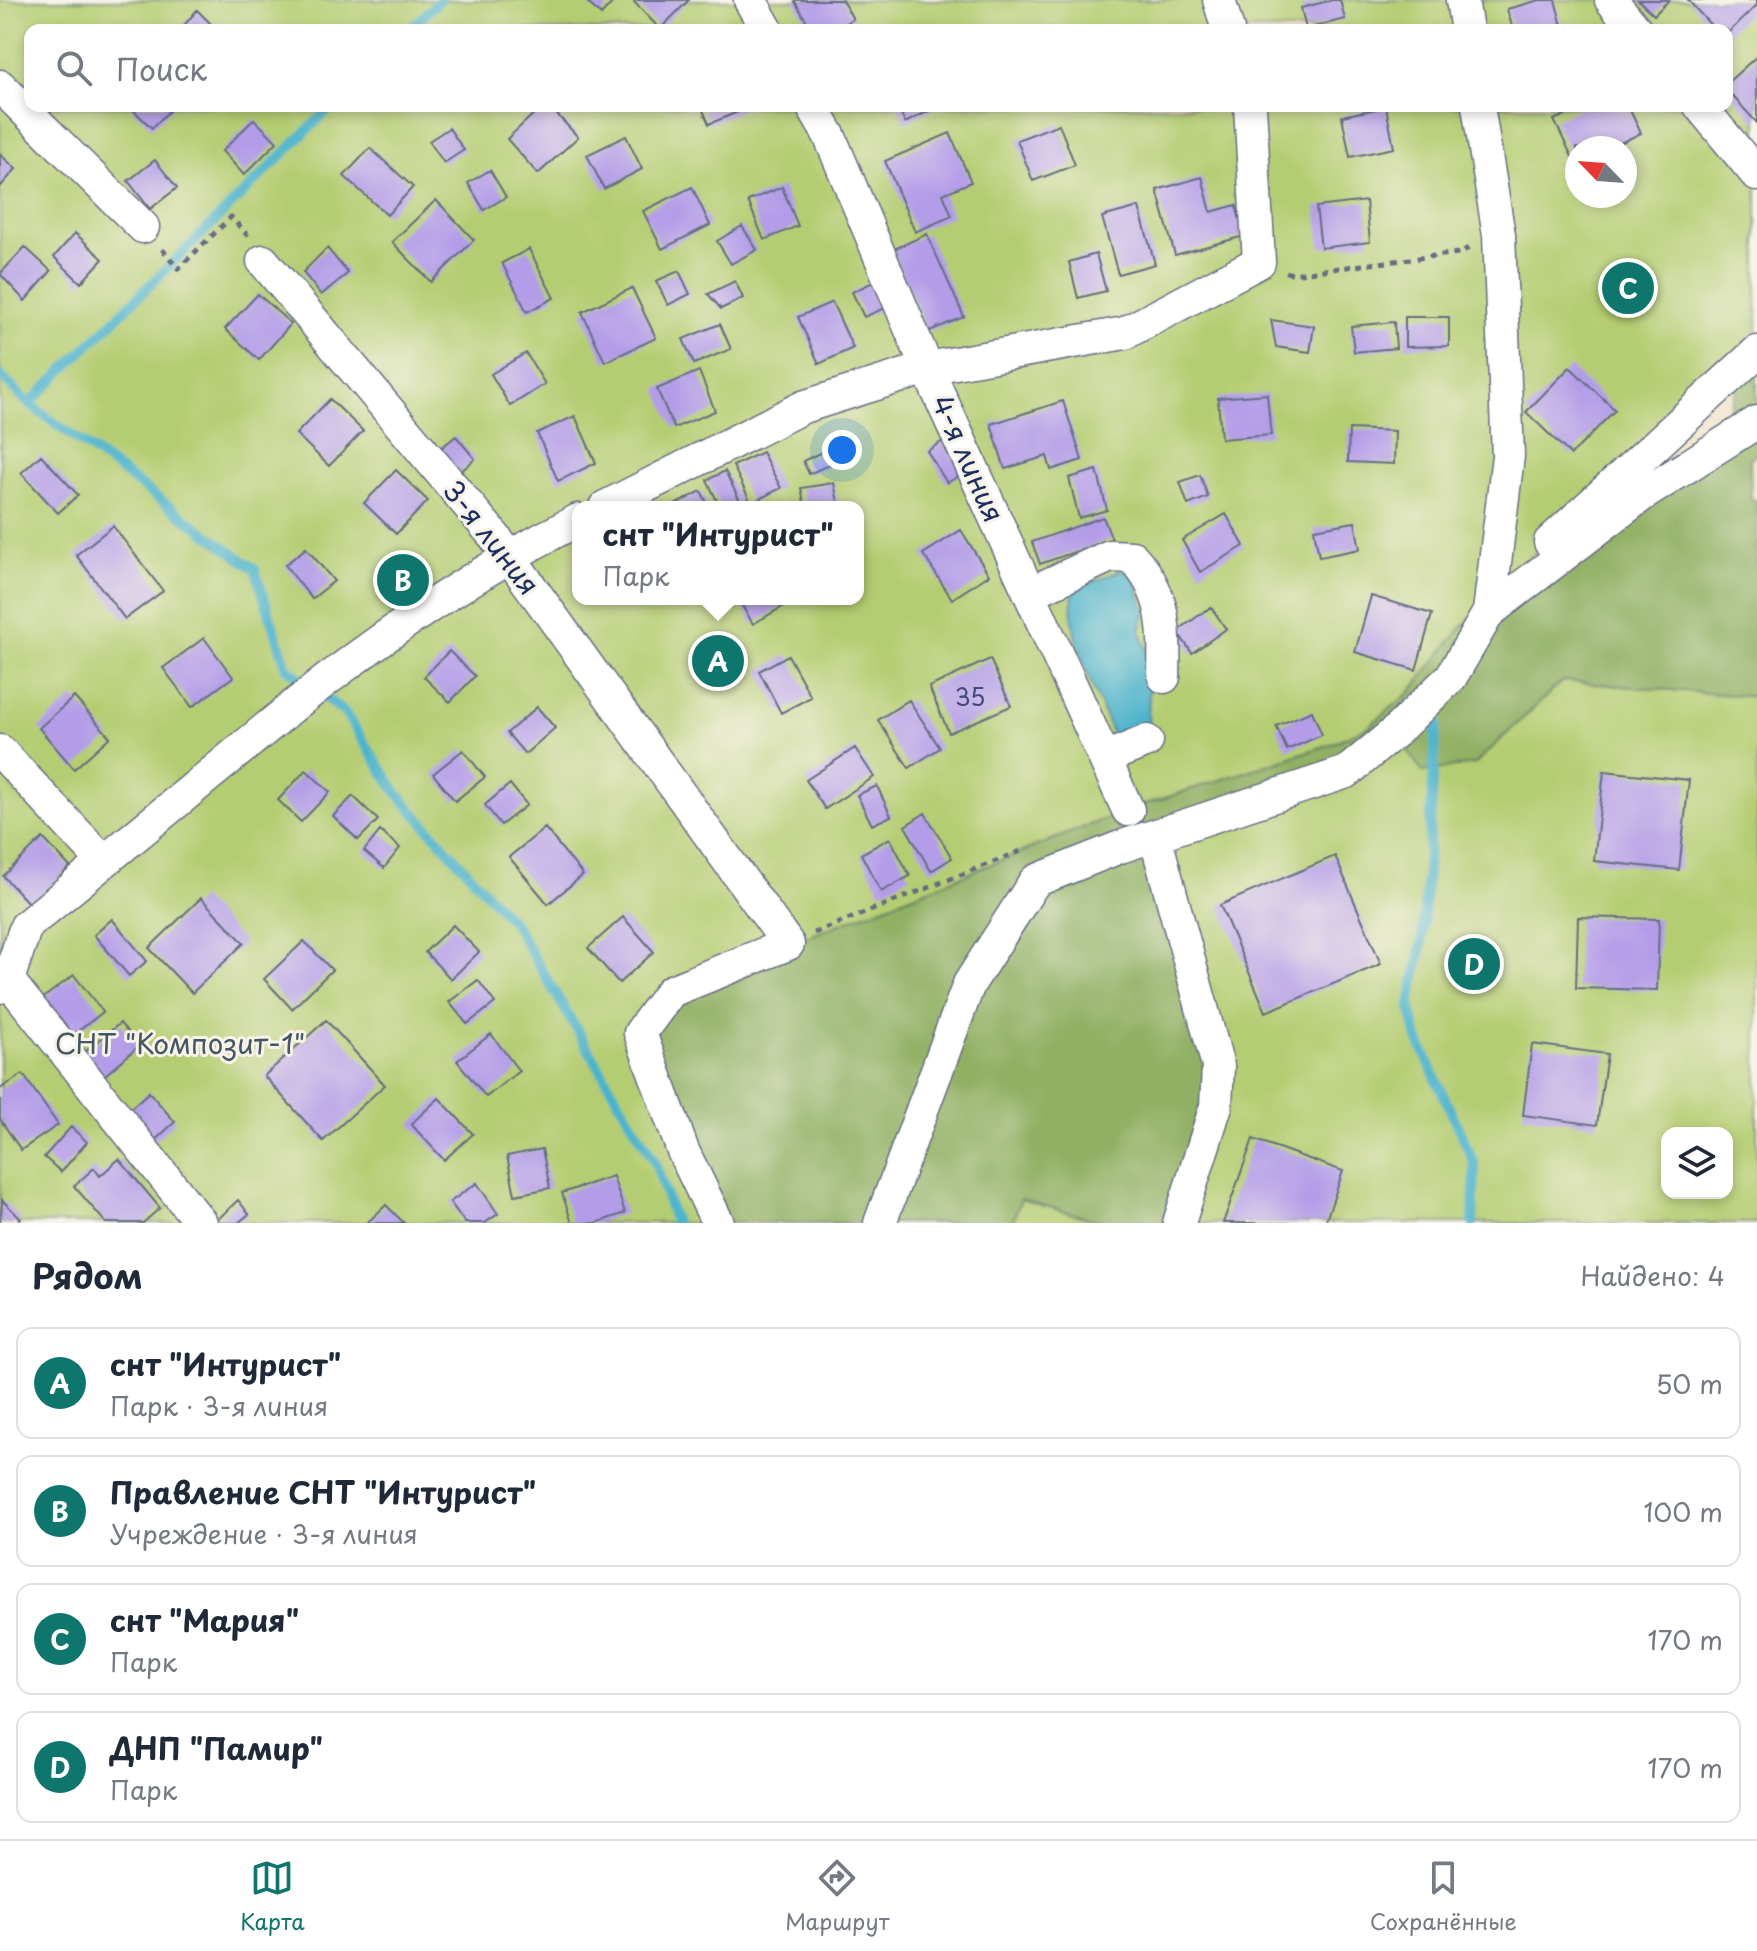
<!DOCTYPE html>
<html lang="ru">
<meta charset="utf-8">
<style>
:root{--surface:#fff;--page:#f6f6f7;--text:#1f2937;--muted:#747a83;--line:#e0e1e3;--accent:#0f766e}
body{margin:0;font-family:"Playpen Sans",sans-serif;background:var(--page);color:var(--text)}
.controls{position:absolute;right:24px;bottom:24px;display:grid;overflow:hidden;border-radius:16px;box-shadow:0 4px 12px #0003}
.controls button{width:72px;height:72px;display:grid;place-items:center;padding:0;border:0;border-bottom:2px solid var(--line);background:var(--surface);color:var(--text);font:40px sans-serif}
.compass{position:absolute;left:1565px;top:136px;width:72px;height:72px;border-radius:50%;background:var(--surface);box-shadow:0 4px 12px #0003;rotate:295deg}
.you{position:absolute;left:842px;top:450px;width:28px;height:28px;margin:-20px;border:6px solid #fff;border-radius:50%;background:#1a73e8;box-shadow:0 0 0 12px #1a73e833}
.badge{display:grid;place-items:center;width:52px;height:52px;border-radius:50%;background:var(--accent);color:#fff;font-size:26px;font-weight:700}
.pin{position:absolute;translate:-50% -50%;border:4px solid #fff;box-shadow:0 2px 8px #0006}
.popup{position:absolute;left:572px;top:501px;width:292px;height:104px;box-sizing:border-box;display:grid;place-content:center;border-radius:16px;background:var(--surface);filter:drop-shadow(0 2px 6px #0005);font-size:26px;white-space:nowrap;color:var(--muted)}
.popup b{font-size:30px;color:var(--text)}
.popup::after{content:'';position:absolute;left:50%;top:100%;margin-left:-16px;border:16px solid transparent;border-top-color:var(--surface)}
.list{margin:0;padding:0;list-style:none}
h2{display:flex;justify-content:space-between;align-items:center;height:104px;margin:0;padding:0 32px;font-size:34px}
h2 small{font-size:26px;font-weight:400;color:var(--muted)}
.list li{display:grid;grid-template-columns:52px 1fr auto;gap:24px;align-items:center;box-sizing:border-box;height:112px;margin:0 16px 16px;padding:0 16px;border:2px solid var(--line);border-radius:16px}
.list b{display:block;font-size:30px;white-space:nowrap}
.list p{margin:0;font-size:26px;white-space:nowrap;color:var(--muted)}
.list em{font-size:26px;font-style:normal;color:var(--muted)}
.icon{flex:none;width:44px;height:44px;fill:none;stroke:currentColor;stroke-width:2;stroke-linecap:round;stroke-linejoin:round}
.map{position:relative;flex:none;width:1757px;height:1223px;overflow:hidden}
.search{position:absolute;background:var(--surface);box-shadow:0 4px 12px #0003;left:24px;right:24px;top:24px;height:88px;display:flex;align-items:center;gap:20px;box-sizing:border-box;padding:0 28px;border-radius:16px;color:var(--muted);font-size:30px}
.sheet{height:616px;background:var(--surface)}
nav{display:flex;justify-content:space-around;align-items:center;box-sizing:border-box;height:112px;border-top:2px solid var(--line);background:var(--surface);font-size:22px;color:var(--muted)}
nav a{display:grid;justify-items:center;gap:4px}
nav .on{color:var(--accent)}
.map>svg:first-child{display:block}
</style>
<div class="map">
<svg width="1757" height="1223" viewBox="0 0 1757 1223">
<rect width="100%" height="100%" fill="#f7f3e8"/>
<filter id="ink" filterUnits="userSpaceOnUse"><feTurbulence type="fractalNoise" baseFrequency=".0125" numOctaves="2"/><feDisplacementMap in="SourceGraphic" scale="16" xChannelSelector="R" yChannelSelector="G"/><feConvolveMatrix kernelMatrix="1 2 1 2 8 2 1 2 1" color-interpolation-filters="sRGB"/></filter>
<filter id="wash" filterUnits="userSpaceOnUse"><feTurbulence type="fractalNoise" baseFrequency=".006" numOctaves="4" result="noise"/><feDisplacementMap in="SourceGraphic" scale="32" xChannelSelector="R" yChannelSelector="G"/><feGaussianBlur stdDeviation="1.8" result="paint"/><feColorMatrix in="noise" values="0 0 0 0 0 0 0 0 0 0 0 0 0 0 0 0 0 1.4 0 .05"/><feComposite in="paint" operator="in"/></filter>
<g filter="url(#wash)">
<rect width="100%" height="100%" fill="#f2e0c4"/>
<!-- green -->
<path fill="#b5cd72" stroke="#687e68" stroke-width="2" fill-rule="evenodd" d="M 0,0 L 1757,0 L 1757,352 L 1493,591 L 1410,693 L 1368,727 L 1331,744 L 1128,810 L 671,991 L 717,1223 L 0,1223 ZM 30,30 L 1727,30 L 1727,106 L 30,106 ZM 1577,148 L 1625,148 L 1625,196 L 1577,196 ZM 578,507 L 858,507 L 858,599 L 578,599 Z
M 1562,681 L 1757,697 L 1757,1223 L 1179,1223 L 1157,835 L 1396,731 L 1475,764 ZM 1667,1133 L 1727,1133 L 1727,1193 L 1667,1193 Z
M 1020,1199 L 1106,1223 L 1012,1223 Z"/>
<!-- forest -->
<path fill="#90b064" stroke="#567061" stroke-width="2" d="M 1757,352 L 1757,454 L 1750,459 L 1751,498 L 1757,501 L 1757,697 L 1562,681 L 1475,764 L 1422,772 L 1396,732 L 1347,772 L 1157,836 L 1218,1066 L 1179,1223 L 1106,1223 L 1021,1199 L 1012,1223 L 717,1223 L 640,1033 L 671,991 L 1128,810 L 1331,744 L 1368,727 L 1410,693 L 1461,628 L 1712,452 L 1748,360 Z"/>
<!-- water -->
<path fill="#4cb3cb" stroke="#347194" stroke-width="2" d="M 1124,569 L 1135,580 L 1146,612 L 1140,630 L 1150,661 L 1148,726 L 1115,739 C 1103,711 1056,613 1077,588 Z"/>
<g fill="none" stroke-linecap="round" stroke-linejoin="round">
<!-- stream -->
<path stroke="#4cb3cb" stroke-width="10" d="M 409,30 L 440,0
M 0,375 L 29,404 L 255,569 L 287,668 L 345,713 L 397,793 L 515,925 L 655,1162 L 675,1223
M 29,404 L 332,106
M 1437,722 L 1422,944 L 1410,1005 L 1418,1039 L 1475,1165 L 1473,1223"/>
</g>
<g id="blocks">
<!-- building -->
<path fill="#b39de8" d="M 585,0 L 615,0 L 601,15 Z
M 636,0 L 689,0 L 660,29 L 634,2 Z
M 794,0 L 842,0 L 853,19 L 836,30 L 812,30 Z
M 1332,0 L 1340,0 L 1345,19 L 1306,29 L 1301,8 Z
M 1540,0 L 1555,0 L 1563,30 L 1513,30 L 1507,9 Z
M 1638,0 L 1669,0 L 1654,15 Z
M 1688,0 L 1757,0 L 1757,5 L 1727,34 L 1727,30 L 1715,30 Z
M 197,10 L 217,30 L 180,30 Z
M 1757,56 L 1757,123 L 1727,90 L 1727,83 Z
M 129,106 L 174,106 L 152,128 Z
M 542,106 L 549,106 L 578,137 L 538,174 L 507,139 Z
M 701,106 L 752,106 L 709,124 Z
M 897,106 L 939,106 L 905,123 Z
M 1584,106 L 1628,106 L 1641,133 L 1610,148 L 1577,148 L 1577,167 L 1554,120 Z
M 1386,107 L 1394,148 L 1350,157 L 1342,116 Z
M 254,119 L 277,142 L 244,175 L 222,151 Z
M 1059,124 L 1075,165 L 1033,181 L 1017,140 Z
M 449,128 L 464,150 L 444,163 L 429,141 Z
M 950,133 L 971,182 L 943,194 L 952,216 L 915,232 L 885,161 Z
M 626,136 L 642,169 L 604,189 L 587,155 Z
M 370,148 L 413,187 L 387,215 L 344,176 Z
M 0,154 L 16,169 L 0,187 Z
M 155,160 L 177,188 L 150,209 L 128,181 Z
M 490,170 L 506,197 L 484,210 L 468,183 Z
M 1202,177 L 1211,212 L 1236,205 L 1244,236 L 1175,255 L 1157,190 Z
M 692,187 L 710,225 L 662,249 L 643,211 Z
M 782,187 L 798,226 L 764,240 L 748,201 Z
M 436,200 L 474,240 L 431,282 L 392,242 Z
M 1366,201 L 1370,242 L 1321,248 L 1316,207 Z
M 1139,207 L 1155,264 L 1118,274 L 1102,217 Z
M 742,226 L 757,250 L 731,264 L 717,241 Z
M 75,233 L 103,259 L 81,283 L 54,257 Z
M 927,234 L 964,317 L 927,332 L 892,250 Z
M 25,247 L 51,271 L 25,301 L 0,274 Z
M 327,248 L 348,273 L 321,295 L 303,272 Z
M 529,249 L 554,298 L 527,312 L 502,263 Z
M 1096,254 L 1106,291 L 1078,298 L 1069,262 Z
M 679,271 L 690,294 L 668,305 L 656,281 Z
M 735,281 L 743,298 L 721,309 L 708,294 Z
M 873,282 L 885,308 L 864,317 L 852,292 Z
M 632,288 L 656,338 L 605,362 L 582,312 Z
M 258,294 L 291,324 L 259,360 L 225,329 Z
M 832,302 L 853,348 L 819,364 L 798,317 Z
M 1405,317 L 1449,317 L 1449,346 L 1405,347 Z
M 1271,320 L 1314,326 L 1310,352 L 1276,347 Z
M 1394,322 L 1396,348 L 1354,352 L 1351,326 Z
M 720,324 L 731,349 L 694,364 L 683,339 Z
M 526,353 L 545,384 L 510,406 L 491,374 Z
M 1570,367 L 1615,410 L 1571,455 L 1526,412 Z
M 699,371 L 715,411 L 674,428 L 657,389 Z
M 1267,394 L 1271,435 L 1221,439 L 1218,398 Z
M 330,399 L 363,431 L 329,466 L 296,434 Z
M 1063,401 L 1082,460 L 1051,470 L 1047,456 L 1005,469 L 991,424 Z
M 575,416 L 596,463 L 558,481 L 537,433 Z
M 1349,429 L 1395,431 L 1394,464 L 1348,462 Z
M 456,436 L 475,459 L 459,473 L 440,449 Z
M 943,441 L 964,473 L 947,483 L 927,451 Z
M 838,444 L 844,458 L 809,474 L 803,461 Z
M 762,452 L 781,488 L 751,503 L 733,466 Z
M 41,455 L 78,495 L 58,513 L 21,473 Z
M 396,470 L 428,501 L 396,534 L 364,503 Z
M 1097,470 L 1107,510 L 1079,518 L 1069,478 Z
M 725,471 L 743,507 L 720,507 L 707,480 Z
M 1200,475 L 1208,497 L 1188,505 L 1180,482 Z
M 834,483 L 839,507 L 805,507 L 801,488 Z
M 701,491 L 709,507 L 671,507 Z
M 1226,514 L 1244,546 L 1200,572 L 1182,540 Z
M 1103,517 L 1112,539 L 1040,564 L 1032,542 Z
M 1355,522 L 1360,549 L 1319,557 L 1314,529 Z
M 113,526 L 163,591 L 125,619 L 76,555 Z
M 961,530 L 989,575 L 952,599 L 923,554 Z
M 306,548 L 334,581 L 312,599 L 285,565 Z
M 410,558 L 427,577 L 397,603 L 380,583 Z
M 1371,596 L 1432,614 L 1416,670 L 1355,652 Z
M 738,599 L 796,599 L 753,624 Z
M 1211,607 L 1226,629 L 1192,653 L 1177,631 Z
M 204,638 L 233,677 L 192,707 L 163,668 Z
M 449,651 L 475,676 L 450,702 L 424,677 Z
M 788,655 L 811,697 L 781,713 L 759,671 Z
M 990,659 L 1011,706 L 949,733 L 929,687 Z
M 74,697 L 110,737 L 74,769 L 39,728 Z
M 909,700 L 940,748 L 909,768 L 878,720 Z
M 537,707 L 555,728 L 525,754 L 507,733 Z
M 1312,711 L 1322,735 L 1287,750 L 1276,726 Z
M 855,748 L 874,777 L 825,809 L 806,780 Z
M 463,750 L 485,777 L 455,801 L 433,774 Z
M 306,770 L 330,792 L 301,822 L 278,800 Z
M 1604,771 L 1689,780 L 1679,870 L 1594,861 Z
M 510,784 L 527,805 L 501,825 L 485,805 Z
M 877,786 L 891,816 L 872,825 L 857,795 Z
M 353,796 L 378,820 L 358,840 L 333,816 Z
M 925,813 L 952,858 L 931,871 L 905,826 Z
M 545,828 L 583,875 L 548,904 L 509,857 Z
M 380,831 L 400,848 L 384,868 L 364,851 Z
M 43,838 L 70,867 L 30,905 L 3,876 Z
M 890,838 L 910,876 L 881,892 L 861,854 Z
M 1335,856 L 1381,964 L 1266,1012 L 1220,905 Z
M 201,898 L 244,943 L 192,993 L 149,948 Z
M 623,917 L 654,952 L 619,983 L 588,948 Z
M 1578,917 L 1659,919 L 1657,990 L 1576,988 Z
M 112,919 L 147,961 L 129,976 L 94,935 Z
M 453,925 L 479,952 L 451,979 L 425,952 Z
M 304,941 L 332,970 L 292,1009 L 264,979 Z
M 74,975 L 103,1012 L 68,1039 L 39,1001 Z
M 478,980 L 495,1003 L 467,1024 L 449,1002 Z
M 326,1020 L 385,1085 L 323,1141 L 264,1076 Z
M 120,1023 L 139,1046 L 98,1081 L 79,1057 Z
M 491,1034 L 519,1071 L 486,1097 L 457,1061 Z
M 1532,1044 L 1607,1054 L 1597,1125 L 1523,1115 Z
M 23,1074 L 58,1125 L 21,1150 L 0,1119 L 0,1089 Z
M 149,1092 L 175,1122 L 152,1143 L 126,1112 Z
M 439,1098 L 473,1134 L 444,1160 L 411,1124 Z
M 71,1127 L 87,1142 L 61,1172 L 44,1157 Z
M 1253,1139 L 1343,1171 L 1325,1223 L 1223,1223 Z
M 542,1149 L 550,1188 L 515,1195 L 507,1156 Z
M 119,1159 L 160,1208 L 143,1223 L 106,1223 L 74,1186 L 94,1168 L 100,1176 Z
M 613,1176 L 625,1213 L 596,1223 L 572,1223 L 562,1193 Z
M 477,1183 L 498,1214 L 485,1223 L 465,1223 L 450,1202 Z
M 2,1200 L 21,1219 L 17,1223 L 0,1223 Z
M 238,1200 L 249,1214 L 238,1223 L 214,1223 Z
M 386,1205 L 404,1223 L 367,1223 Z"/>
</g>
</g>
<g filter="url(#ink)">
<use href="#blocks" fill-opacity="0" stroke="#666d82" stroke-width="2"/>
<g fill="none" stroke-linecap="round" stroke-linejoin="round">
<defs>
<path id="minor" d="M 750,0 L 767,30
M 1219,0 L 1228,30
M 1462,0 L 1467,30
M 1611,0 L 1636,30
M 0,86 L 143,227
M 812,106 L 829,135 L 927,368 L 1128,810
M 1478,106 L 1499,235 L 1508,456 L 1489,612
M 1700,106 L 1757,175
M 263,261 L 495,537 L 788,944 L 671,991 L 640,1033 L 683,1151 L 718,1223
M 605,507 L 803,407 L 927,368 L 1125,333 L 1259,262 L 1250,106
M 1550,542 L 1757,352
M 1030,593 L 1110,556 L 1132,557 C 1166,592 1165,630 1164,677
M 0,751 L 103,861
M 1105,758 L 1147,741
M 1155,836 L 1218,1066 L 1216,1106 L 1179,1223
M 8,980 L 201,1223
M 0,987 L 8,980 L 26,926 L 297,703 C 384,634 479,570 578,520
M 880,1223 L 969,984 L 1035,881 L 1120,847 L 1347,772 L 1396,731 L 1451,677 L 1489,612 L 1641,496 L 1757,422"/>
</defs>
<!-- minor casing -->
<use href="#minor" stroke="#666d82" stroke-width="35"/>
<!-- path -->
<path stroke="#666d82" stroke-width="5" stroke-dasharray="6 6" stroke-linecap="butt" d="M 162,249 L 178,269 L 231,217 L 248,236
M 1286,272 L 1292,274 L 1459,253 L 1469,248
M 814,933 L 1021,851"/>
<!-- minor -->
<use href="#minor" stroke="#fff" stroke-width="32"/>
</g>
</g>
<g text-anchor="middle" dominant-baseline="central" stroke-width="6" stroke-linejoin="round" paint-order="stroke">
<!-- number labels -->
<g font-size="24" fill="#414a80">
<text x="970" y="696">35</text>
</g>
<!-- street labels -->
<g font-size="28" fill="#1b2f5e" stroke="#f7f3e8">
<text transform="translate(969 458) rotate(66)">4-я линия</text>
<text transform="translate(492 537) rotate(52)">3-я линия</text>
</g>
<!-- park labels -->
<g font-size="28" fill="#425663" stroke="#f7f3e8">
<text x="180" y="1042">СНТ "Композит-1"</text>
</g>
</g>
</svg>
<div class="controls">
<button><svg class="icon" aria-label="layers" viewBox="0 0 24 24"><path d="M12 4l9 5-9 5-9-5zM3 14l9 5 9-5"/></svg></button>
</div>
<svg class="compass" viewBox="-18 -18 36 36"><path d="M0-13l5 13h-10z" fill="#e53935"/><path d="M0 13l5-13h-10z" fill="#747a83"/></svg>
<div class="you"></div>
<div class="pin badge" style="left:718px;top:661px">A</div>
<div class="popup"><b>снт &quot;Интурист&quot;</b>Парк</div>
<div class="pin badge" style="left:403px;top:580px">B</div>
<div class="pin badge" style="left:1628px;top:288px">C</div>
<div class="pin badge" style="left:1474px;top:964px">D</div>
<div class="search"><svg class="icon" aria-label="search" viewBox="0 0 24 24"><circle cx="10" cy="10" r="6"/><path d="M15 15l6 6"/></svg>Поиск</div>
</div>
<section class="sheet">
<h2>Рядом<small>Найдено: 4</small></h2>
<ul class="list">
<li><span class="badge">A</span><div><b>снт &quot;Интурист&quot;</b><p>Парк · 3-я линия</p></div><em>50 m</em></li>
<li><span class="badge">B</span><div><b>Правление СНТ &quot;Интурист&quot;</b><p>Учреждение · 3-я линия</p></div><em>100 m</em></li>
<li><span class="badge">C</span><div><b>снт &quot;Мария&quot;</b><p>Парк</p></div><em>170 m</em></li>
<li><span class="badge">D</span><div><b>ДНП &quot;Памир&quot;</b><p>Парк</p></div><em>170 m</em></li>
</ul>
</section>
<nav>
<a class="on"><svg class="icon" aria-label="map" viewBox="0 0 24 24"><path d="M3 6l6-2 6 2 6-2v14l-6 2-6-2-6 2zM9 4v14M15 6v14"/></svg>Карта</a>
<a><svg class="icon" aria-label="directions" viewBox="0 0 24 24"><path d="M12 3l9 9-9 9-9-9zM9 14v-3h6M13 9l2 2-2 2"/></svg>Маршрут</a>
<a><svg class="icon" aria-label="saved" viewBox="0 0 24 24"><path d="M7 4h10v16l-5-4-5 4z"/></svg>Сохранённые</a>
</nav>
